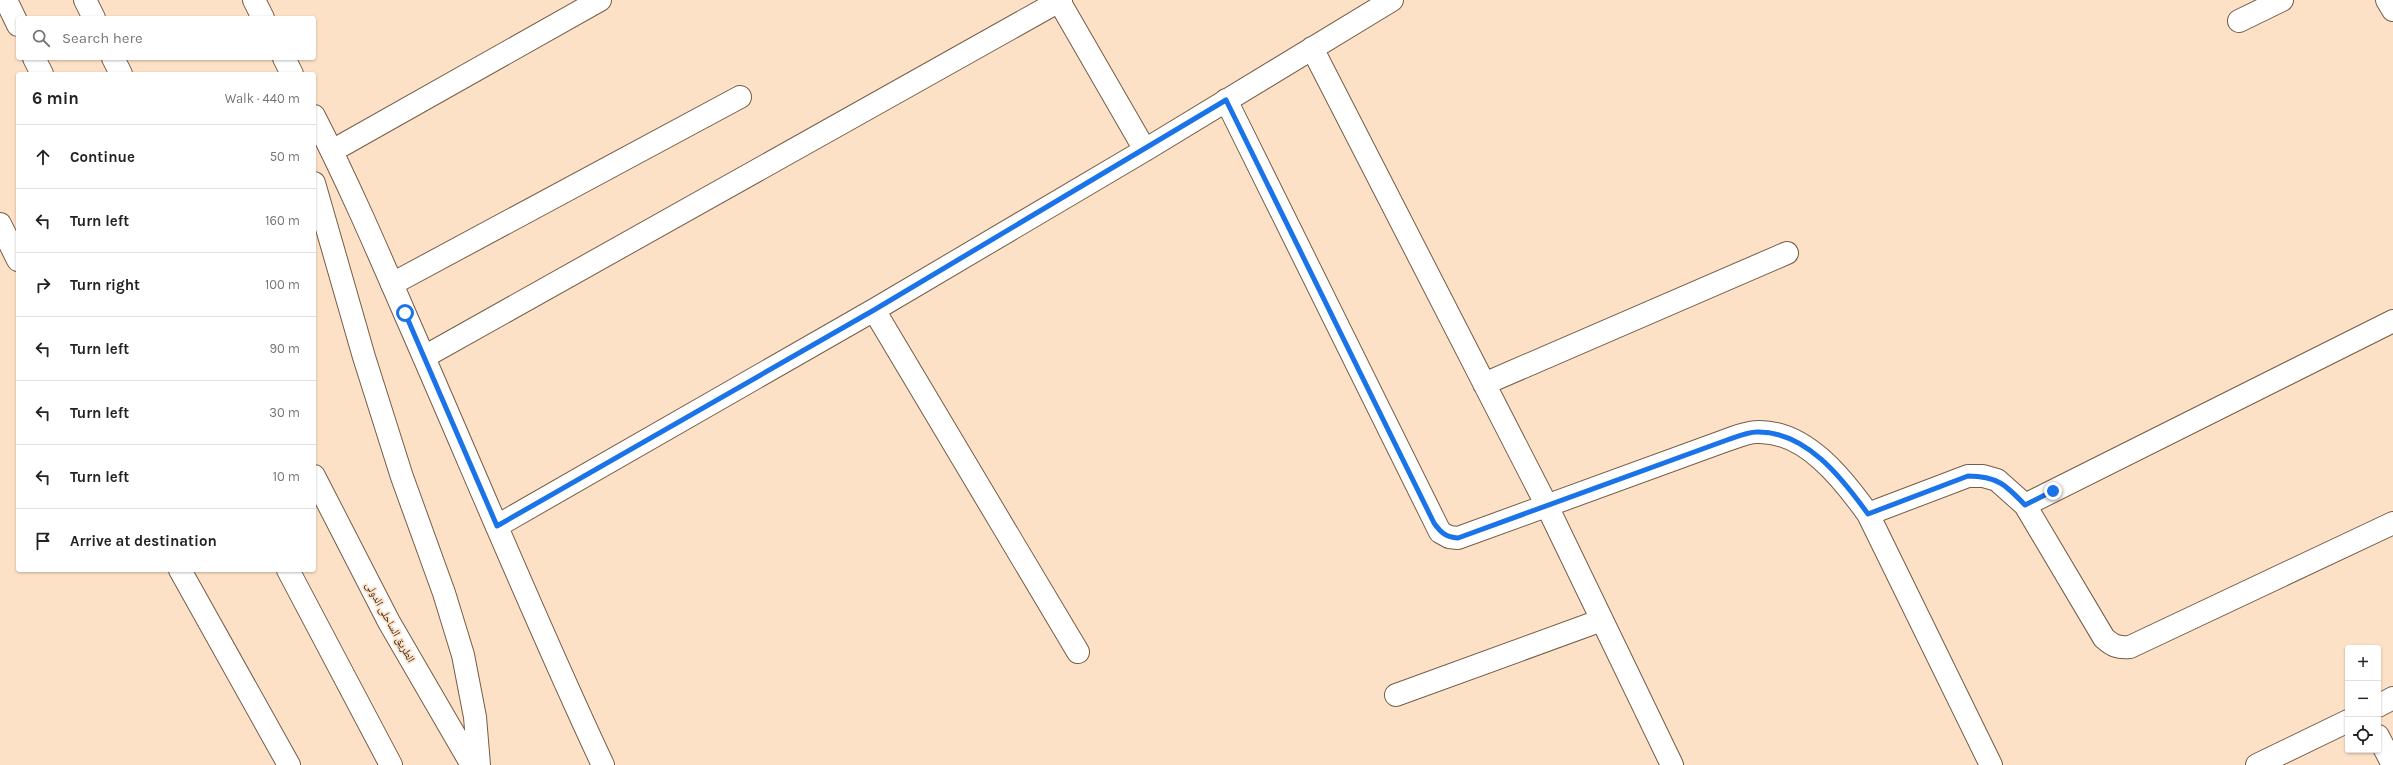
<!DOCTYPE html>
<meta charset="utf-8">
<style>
:root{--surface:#fff;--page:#f6f6f6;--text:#222;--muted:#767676;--line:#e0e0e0}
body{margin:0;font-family:Karla,"Noto Naskh Arabic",sans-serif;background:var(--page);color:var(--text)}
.controls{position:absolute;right:12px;bottom:12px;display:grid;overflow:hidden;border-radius:4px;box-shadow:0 1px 3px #0004}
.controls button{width:36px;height:36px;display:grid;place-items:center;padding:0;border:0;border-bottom:1px solid var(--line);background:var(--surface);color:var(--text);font:20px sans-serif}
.stop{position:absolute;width:12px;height:12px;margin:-9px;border:3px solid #1a73e8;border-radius:50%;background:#fff}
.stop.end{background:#1a73e8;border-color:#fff;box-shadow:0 1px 4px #0008}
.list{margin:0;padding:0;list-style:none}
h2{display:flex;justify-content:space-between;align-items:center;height:52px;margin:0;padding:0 16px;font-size:17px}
h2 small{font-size:13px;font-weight:400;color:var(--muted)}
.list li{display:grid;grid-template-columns:26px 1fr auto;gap:12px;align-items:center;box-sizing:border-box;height:64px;padding:0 16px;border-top:1px solid var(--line)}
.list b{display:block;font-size:15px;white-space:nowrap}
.list em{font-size:13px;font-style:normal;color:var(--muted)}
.icon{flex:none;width:22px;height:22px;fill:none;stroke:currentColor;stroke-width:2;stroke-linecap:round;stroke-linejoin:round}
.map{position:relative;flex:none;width:2393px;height:765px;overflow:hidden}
.search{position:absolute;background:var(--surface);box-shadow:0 1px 3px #0004;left:16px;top:16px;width:300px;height:44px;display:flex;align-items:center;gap:10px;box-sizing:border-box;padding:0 14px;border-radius:4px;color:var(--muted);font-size:15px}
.panel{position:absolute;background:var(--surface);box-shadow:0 1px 3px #0004;left:16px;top:72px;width:300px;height:500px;border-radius:4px}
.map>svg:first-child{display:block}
</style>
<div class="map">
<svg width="2393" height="765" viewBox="0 0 2393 765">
<rect width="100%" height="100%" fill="#fde1c7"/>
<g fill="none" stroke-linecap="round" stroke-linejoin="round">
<defs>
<path id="minor" d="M 2387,0 L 2393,10
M 1059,1 L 1145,150
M 2239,21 L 2282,0
M 1312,48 L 1547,506 L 1672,765
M 1226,100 L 1440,532 L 1449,537 L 1458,538 L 1727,440 C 1736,437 1747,432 1757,432 C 1805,430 1843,479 1868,514 L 1991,765
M 332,151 L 600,0
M 392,284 L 740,97
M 874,310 L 1078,652
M 424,357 L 1061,0
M 1484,384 L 1787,253
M 2025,505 L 2393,321
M 1868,514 L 1968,476 L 1983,476 L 1997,480 L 2025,505 L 2104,638 C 2113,646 2118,648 2130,647 L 2393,523
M 497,526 L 874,310 L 1145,150 L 1392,0
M 1396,695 L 1602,620
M 2378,706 L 2393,698
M 2378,736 L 2393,765
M 2257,765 L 2348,721"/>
<path id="tertiary" d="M 254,0 L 263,18
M 284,58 L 292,74
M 314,116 C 347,180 376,247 405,314 C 471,464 533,616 603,765
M 0,224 L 18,260
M 180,570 L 289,765"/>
<path id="trunk" d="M 6,0 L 18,25
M 85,0 L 94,18
M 34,58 L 42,74
M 113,58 L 121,74
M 314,183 L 364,357 L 402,477 L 444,593 L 463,655 L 475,717 L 479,765
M 314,476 L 389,622 L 472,765
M 288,570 L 391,765"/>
</defs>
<!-- minor casing -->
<use href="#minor" stroke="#755c46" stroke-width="24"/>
<!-- tertiary casing -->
<use href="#tertiary" stroke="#755c46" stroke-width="24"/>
<!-- trunk casing -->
<use href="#trunk" stroke="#755c46" stroke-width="24"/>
<!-- minor -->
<use href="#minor" stroke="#fff" stroke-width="22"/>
<!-- tertiary -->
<use href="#tertiary" stroke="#fff" stroke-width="22"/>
<!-- trunk -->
<use href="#trunk" stroke="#fff" stroke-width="22"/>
</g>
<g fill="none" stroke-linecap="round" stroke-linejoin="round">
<!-- route -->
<path stroke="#1a73e8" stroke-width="5" d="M 405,313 L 497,526 L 874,310 L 1226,100 L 1434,523 C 1441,533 1446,537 1458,538 L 1727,440 C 1736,437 1747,432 1757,432 C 1806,431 1842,478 1868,514 L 1968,476 C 1997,476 2006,485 2025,505 L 2053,491"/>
</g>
<g text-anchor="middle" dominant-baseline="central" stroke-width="3.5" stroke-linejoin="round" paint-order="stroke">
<!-- street labels -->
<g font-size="11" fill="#362b22" stroke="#fde1c7">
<text transform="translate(390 622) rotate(61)">الطريق الساحلى الدولى</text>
</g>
</g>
</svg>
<div class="controls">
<button>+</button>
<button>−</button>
<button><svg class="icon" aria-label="locate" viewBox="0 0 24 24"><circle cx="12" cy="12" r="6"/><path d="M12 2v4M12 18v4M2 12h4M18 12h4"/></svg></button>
</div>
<div class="stop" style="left:405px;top:313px"></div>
<div class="stop end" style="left:2053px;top:491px"></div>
<div class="search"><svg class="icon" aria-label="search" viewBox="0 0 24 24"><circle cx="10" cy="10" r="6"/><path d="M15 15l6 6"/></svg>Search here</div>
<section class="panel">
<h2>6 min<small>Walk · 440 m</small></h2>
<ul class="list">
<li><svg class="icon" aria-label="ahead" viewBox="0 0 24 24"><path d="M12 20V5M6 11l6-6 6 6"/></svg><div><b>Continue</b></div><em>50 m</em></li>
<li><svg class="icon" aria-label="left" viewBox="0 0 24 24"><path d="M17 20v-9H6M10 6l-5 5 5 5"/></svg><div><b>Turn left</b></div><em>160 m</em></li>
<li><svg class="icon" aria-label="right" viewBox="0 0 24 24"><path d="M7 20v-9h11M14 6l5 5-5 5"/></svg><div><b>Turn right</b></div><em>100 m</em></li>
<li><svg class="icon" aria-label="left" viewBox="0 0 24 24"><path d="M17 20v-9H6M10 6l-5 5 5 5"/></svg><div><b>Turn left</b></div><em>90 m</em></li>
<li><svg class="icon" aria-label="left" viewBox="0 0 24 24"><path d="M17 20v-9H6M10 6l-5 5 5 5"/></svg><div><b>Turn left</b></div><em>30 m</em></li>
<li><svg class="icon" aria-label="left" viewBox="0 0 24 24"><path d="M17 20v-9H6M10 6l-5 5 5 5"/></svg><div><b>Turn left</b></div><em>10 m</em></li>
<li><svg class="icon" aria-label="arrive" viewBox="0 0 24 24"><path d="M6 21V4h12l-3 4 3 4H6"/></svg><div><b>Arrive at destination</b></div></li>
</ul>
</section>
</div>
